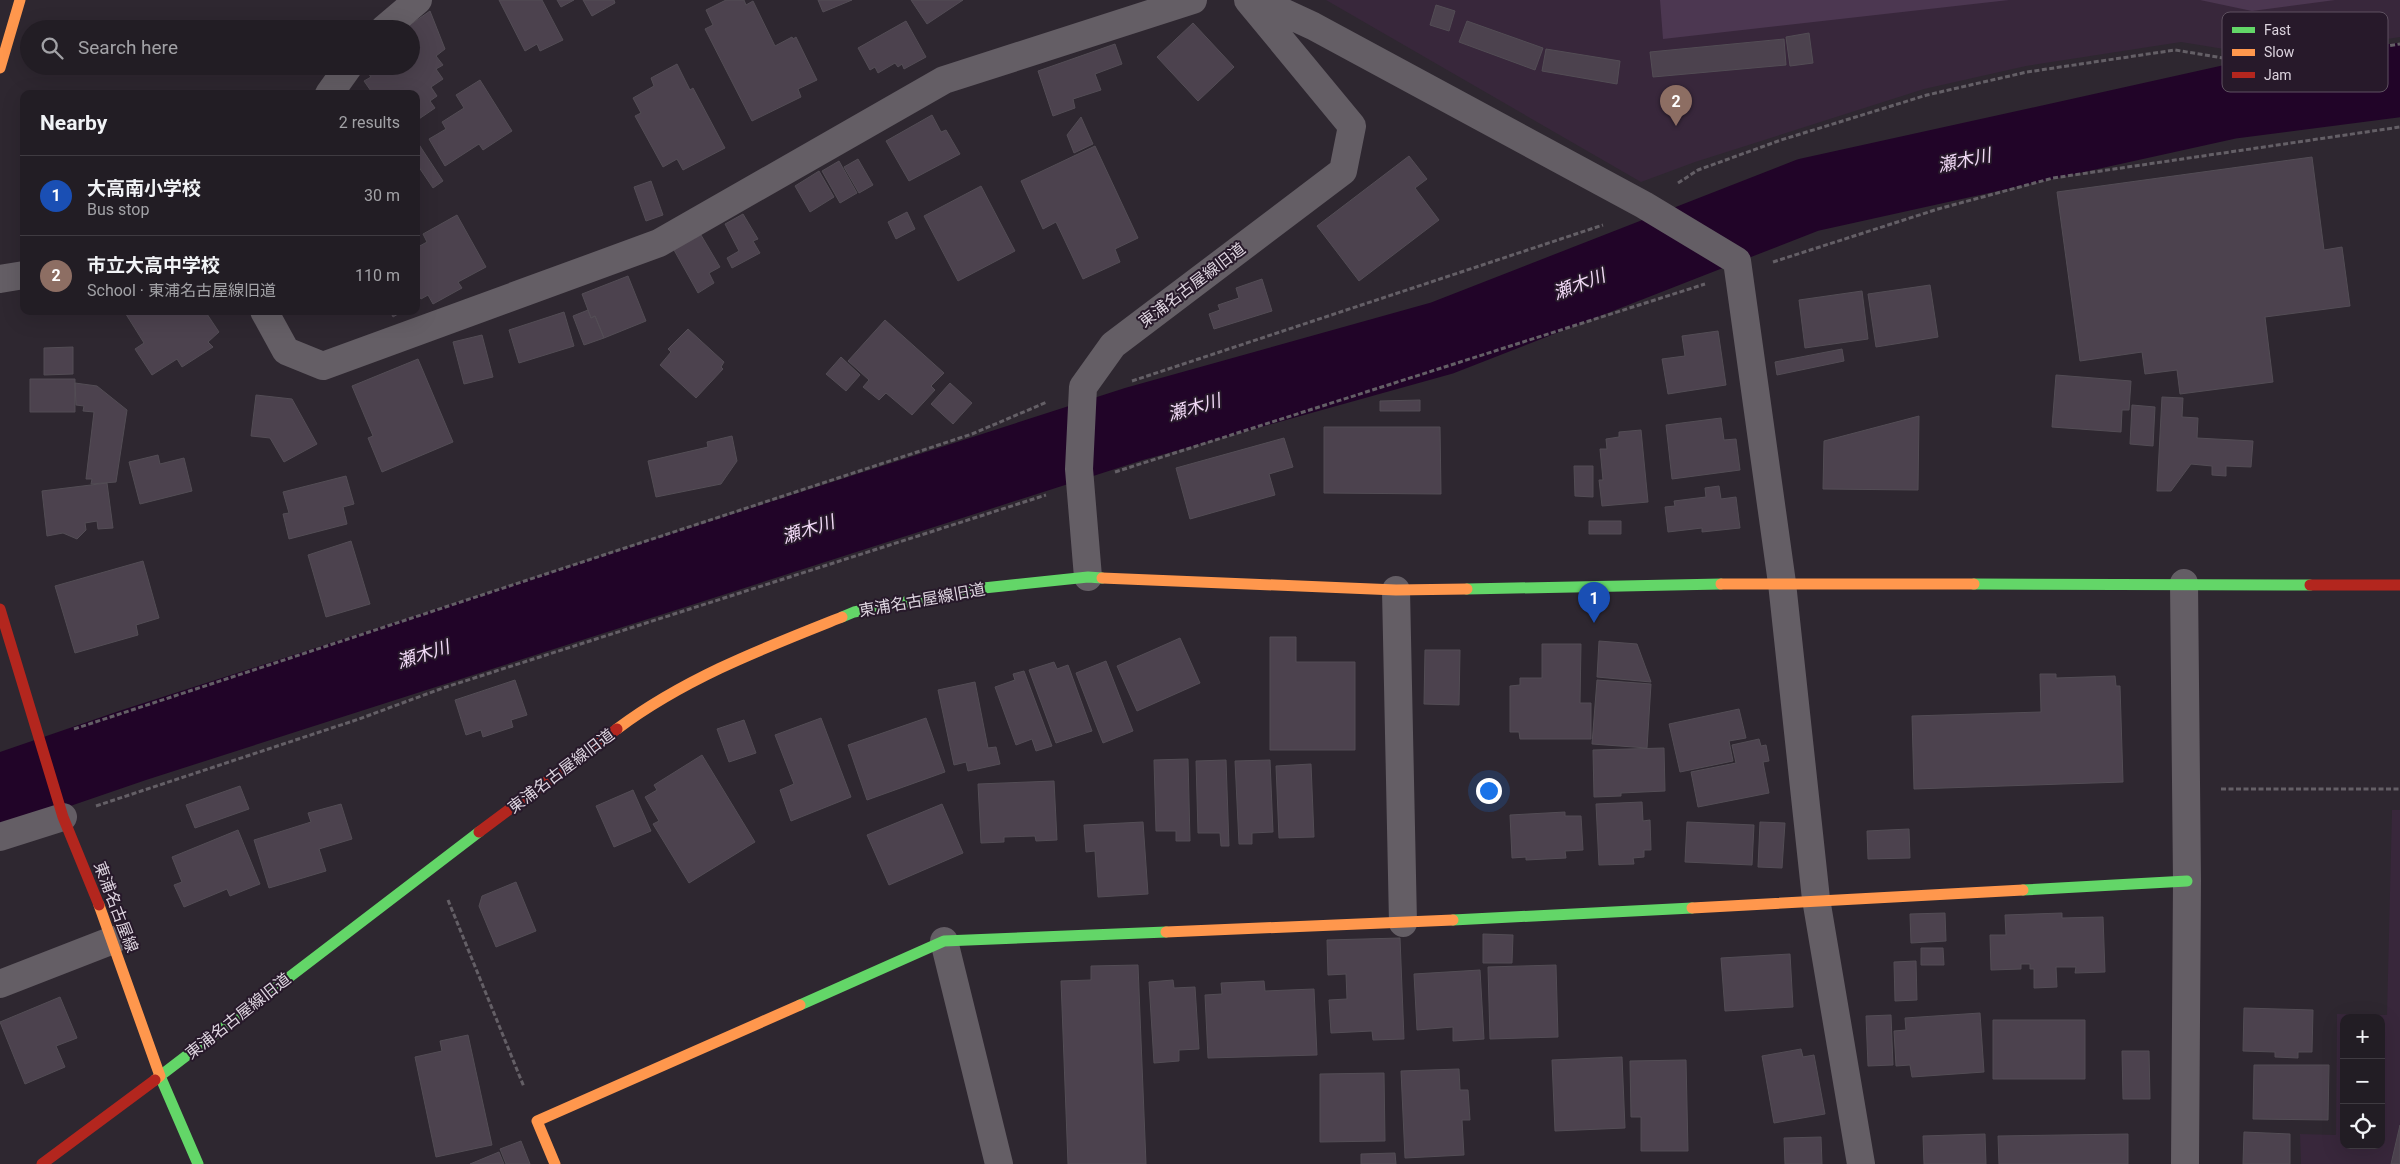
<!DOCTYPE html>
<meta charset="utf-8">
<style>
:root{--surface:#221d24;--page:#2a262c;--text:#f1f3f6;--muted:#a2a2a6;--line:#3f3b41;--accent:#db2777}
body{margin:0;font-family:Roboto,"Noto Sans JP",sans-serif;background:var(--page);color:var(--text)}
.controls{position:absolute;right:15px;bottom:15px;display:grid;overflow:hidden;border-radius:10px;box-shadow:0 5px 20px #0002}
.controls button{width:45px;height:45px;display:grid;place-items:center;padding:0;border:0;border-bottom:1px solid var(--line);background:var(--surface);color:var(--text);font:25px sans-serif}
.you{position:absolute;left:1488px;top:790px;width:18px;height:18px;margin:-12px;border:4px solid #fff;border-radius:50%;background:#1a73e8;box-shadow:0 0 0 8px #1a73e833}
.badge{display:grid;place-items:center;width:32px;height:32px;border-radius:50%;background:var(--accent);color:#fff;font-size:16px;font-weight:700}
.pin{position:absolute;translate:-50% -41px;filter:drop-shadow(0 1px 2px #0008)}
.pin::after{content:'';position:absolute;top:26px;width:18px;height:15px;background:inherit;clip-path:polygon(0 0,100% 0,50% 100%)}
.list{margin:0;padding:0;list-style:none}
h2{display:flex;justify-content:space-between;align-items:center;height:65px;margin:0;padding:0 20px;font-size:21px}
h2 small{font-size:16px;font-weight:400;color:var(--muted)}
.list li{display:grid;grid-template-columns:32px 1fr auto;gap:15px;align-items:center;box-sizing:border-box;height:80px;padding:0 20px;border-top:1px solid var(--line)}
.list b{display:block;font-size:19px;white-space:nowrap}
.list p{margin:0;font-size:16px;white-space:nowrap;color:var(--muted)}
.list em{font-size:16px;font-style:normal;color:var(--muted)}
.icon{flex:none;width:28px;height:28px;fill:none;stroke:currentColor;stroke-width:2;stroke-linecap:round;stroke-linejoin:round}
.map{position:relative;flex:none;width:2400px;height:1164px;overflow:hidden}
.search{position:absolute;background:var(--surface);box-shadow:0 5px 20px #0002;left:20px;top:20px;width:400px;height:55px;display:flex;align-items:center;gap:12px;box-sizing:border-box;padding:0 18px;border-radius:28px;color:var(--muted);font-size:19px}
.panel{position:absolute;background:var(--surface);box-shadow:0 5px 20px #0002;left:20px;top:90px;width:400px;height:225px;border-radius:10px}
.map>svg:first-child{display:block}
</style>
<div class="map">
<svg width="2400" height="1164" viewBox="0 0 2400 1164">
<rect width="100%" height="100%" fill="#2e2730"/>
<!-- built -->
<path fill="#38273b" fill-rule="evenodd" d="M 1326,0 L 2400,0 L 2400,37 L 2273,57 L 2181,42 L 2026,66 L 1924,89 L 1695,162 L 1641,182 Z
M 2392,810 L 2400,810 L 2400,1164 L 2301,1164 L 2300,1134 L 2336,1135 L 2337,1014 L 2387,1015 ZM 2344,1018 L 2381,1018 L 2381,1145 L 2344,1145 Z"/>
<!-- pitch -->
<path fill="#4c3751" d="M 1660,0 L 2009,0 L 1663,39 Z
M 2200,0 L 2335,0 L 2252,11 Z"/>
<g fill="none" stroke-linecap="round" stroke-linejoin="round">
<!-- river -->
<path stroke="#210428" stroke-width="74" d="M 0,791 L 134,745 L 1134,424 L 1442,338 L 1808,195 L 2229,102 L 2400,80"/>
</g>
<!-- building -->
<path fill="#4c424e" stroke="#534d55" d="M 499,0 L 542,0 L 563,40 L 540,51 L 537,44 L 525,51 Z
M 557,0 L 574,0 L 561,7 Z
M 583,0 L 614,0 L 615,3 L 592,16 Z
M 726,0 L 744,0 L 746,5 L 753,1 L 775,46 L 792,37 L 793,39 L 796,37 L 817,80 L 798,89 L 801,97 L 752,121 L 705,29 L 713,25 L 706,10 Z
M 818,0 L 852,0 L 823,12 Z
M 911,0 L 963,0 L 927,24 Z
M 1436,5 L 1455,11 L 1449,31 L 1430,25 Z
M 430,11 L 445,49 L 436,56 L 443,65 L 436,69 L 443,79 L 431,87 L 437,96 L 430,101 L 435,108 L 416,121 L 416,94 L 383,94 L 382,92 L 373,94 L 364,81 L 371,77 L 364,68 L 411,66 L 411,29 L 404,29 Z
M 906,21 L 926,57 L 904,69 L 902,64 L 898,67 L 895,63 L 878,73 L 875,67 L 870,70 L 858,48 Z
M 1467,21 L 1543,48 L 1535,70 L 1459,42 Z
M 1193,23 L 1234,67 L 1198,101 L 1157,57 Z
M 1809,33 L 1813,63 L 1790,66 L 1786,37 Z
M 1784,39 L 1786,65 L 1653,77 L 1650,52 Z
M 1115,44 L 1122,64 L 1095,74 L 1101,90 L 1073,99 L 1075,108 L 1053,116 L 1038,71 Z
M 1546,49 L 1620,61 L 1617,84 L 1542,71 Z
M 677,64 L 690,90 L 693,88 L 725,148 L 683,170 L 677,159 L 663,167 L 635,116 L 641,113 L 633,98 L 654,86 L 651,78 Z
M 480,80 L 512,131 L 483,150 L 479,144 L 445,166 L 429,139 L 446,129 L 442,122 L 464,108 L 456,95 Z
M 932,115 L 941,132 L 946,130 L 960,154 L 909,181 L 886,141 Z
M 1081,117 L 1093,144 L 1074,153 L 1067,135 Z
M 416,140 L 443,181 L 433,188 L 416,163 Z
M 1095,146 L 1138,238 L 1115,249 L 1120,262 L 1083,279 L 1056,222 L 1043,229 L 1021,181 Z
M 1409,156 L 1427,179 L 1415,188 L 1439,220 L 1359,281 L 1317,226 Z
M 2312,157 L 2324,250 L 2342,247 L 2350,306 L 2265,317 L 2273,382 L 2180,394 L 2177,370 L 2145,374 L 2142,352 L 2080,361 L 2057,192 Z
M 858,159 L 873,185 L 859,193 L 844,167 Z
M 839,161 L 857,193 L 840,203 L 822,171 Z
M 819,171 L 834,197 L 810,212 L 795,186 Z
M 651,181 L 663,215 L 646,221 L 634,187 Z
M 981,186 L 1015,251 L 958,281 L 924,216 Z
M 907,212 L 915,229 L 896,239 L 888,222 Z
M 743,214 L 758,239 L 753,241 L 760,253 L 732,268 L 727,258 L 739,251 L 725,224 Z
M 457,215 L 486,267 L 458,282 L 462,288 L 433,304 L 428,295 L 421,299 L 416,291 L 416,248 L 427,242 L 423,234 Z
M 701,235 L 720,267 L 709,273 L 714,283 L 698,293 L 674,250 Z
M 628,276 L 646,321 L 604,338 L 595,316 L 591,318 L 582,294 Z
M 1262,279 L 1272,311 L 1214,329 L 1209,314 L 1220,310 L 1218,305 L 1239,298 L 1236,288 Z
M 1930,285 L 1938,337 L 1876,347 L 1868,294 Z
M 1862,291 L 1868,339 L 1805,348 L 1799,300 Z
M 588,310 L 591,318 L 595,316 L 604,338 L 584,345 L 573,316 Z
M 124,311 L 205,311 L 219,332 L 208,342 L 213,347 L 182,367 L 177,359 L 152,375 L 135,349 L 144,343 Z
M 390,311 L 403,311 L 393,317 Z
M 564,312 L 574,346 L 519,363 L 509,330 Z
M 885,320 L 944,373 L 931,386 L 935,390 L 912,415 L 886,393 L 879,400 L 863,387 L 869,380 L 848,361 Z
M 688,329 L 724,362 L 721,367 L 723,369 L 696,398 L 660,365 L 671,352 L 668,349 Z
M 1718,331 L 1726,385 L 1668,394 L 1662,359 L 1685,356 L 1682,336 Z
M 482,335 L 493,377 L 464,384 L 453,342 Z
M 73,347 L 73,374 L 44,375 L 44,348 Z
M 1842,349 L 1844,361 L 1777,375 L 1775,362 Z
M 841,357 L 860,375 L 846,391 L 826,374 Z
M 418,359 L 453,442 L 382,472 L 368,438 L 373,436 L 352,386 Z
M 2056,375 L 2131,381 L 2129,410 L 2122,410 L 2121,432 L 2052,427 Z
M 30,379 L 75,379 L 75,412 L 30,412 Z
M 75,383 L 97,386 L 127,410 L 116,482 L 91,484 L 92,479 L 86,479 L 94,412 L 83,411 L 84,406 L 76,405 Z
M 950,383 L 972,403 L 953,424 L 931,404 Z
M 256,395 L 292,399 L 317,444 L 284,462 L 270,438 L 251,436 Z
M 2162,397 L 2183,398 L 2182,417 L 2198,418 L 2197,438 L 2253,441 L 2251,467 L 2226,466 L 2226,476 L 2212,475 L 2212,466 L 2191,464 L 2171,491 L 2157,491 Z
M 1420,400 L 1420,411 L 1380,411 L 1380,401 Z
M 2132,405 L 2155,407 L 2153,446 L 2130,444 Z
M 1919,416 L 1918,490 L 1823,489 L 1824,441 Z
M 1721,418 L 1724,440 L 1736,439 L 1740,470 L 1672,479 L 1666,425 Z
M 1324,427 L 1440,427 L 1441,494 L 1324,493 Z
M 1641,430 L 1648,502 L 1602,506 L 1599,480 L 1603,480 L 1600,449 L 1607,449 L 1606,439 L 1619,437 L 1619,432 Z
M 732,436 L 737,461 L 721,484 L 656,497 L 648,461 L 708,447 L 707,442 Z
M 1284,438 L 1293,467 L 1269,474 L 1275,495 L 1190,519 L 1176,468 Z
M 158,455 L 160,464 L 184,458 L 192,491 L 140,504 L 129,462 Z
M 1574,466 L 1593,466 L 1593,497 L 1575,496 Z
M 346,476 L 354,504 L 343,507 L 347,524 L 289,539 L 283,514 L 289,513 L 283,492 Z
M 107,483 L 113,528 L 98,529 L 97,521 L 85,523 L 86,530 L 77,539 L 63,533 L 47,536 L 42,491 Z
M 1719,486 L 1721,499 L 1736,497 L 1740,528 L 1702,532 L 1702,528 L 1668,532 L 1665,507 L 1675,506 L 1674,501 L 1706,497 L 1705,488 Z
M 1589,521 L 1621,521 L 1621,534 L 1589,534 Z
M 351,541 L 370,604 L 326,617 L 308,555 Z
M 143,561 L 159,618 L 136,625 L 138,635 L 75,653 L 55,586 Z
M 1270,637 L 1296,637 L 1296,662 L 1355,662 L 1355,750 L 1270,750 Z
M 1180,638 L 1200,683 L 1137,711 L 1117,666 Z
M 1599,641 L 1637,644 L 1651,682 L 1597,677 Z
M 1542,644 L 1581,644 L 1580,703 L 1591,703 L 1591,739 L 1520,739 L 1519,732 L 1510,732 L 1510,686 L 1520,685 L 1520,678 L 1542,678 Z
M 1425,650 L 1460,650 L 1459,705 L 1424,704 Z
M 1106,661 L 1133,731 L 1103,743 L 1076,673 Z
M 1054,662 L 1057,669 L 1068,665 L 1092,731 L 1056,743 L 1029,670 Z
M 1024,671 L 1052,746 L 1036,751 L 1032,739 L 1016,745 L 995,687 L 1015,680 L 1013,674 Z
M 2040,674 L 2056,674 L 2056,678 L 2115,676 L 2116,686 L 2120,686 L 2123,782 L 1914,789 L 1912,716 L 2041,712 Z
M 515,680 L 527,715 L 511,720 L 513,727 L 483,737 L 481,730 L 466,735 L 455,700 Z
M 1597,680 L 1651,684 L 1647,748 L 1592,744 Z
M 975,682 L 988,748 L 996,747 L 1000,764 L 968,771 L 966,762 L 954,765 L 938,690 Z
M 1739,709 L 1746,738 L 1729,741 L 1733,761 L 1680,772 L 1669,724 Z
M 821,718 L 851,797 L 791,821 L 780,790 L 794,784 L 775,735 Z
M 926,718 L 945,772 L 867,800 L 848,745 Z
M 744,720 L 756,753 L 729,762 L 717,729 Z
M 1759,739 L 1761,746 L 1766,745 L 1769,761 L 1763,762 L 1769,793 L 1698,807 L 1691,772 L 1736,763 L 1732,745 Z
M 1664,748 L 1665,791 L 1621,793 L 1621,796 L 1594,797 L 1593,750 Z
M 702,755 L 755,842 L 689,883 L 653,824 L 659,821 L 645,797 L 657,790 L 654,785 Z
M 1188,759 L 1190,841 L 1176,841 L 1176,831 L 1156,831 L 1154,760 Z
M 1226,760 L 1229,846 L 1221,846 L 1220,833 L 1198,833 L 1196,761 Z
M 1270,760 L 1273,832 L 1252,833 L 1252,844 L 1239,844 L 1235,761 Z
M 1311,764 L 1314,837 L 1279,838 L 1276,766 Z
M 1054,781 L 1057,840 L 1036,841 L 1035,836 L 1004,837 L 1004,842 L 981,843 L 978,784 Z
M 240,786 L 249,809 L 195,828 L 186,805 Z
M 633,790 L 651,831 L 614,847 L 596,806 Z
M 1642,802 L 1643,821 L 1650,820 L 1651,850 L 1644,850 L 1644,857 L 1633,858 L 1634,864 L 1599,865 L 1596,804 Z
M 341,804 L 352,839 L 319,849 L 326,871 L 269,888 L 254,840 L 311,822 L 308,813 Z
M 942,804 L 963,853 L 889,885 L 867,835 Z
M 1565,812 L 1565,816 L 1581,816 L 1583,850 L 1565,851 L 1566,858 L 1526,860 L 1526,857 L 1512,858 L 1510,815 Z
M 1143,822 L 1148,894 L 1098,897 L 1095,851 L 1086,852 L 1084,825 Z
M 1687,822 L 1754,825 L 1752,865 L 1685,862 Z
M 1760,822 L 1785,823 L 1782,868 L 1758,867 Z
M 1909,829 L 1910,858 L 1868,859 L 1867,831 Z
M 238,830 L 260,884 L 230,896 L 227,889 L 184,907 L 174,885 L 182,882 L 172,857 Z
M 516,882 L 536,931 L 496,947 L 479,906 L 482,896 Z
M 1945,913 L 1946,941 L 1911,943 L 1910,914 Z
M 2062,913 L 2062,918 L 2103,917 L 2105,972 L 2075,973 L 2076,967 L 2056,967 L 2057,987 L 2034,988 L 2034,969 L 2030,969 L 2030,964 L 2021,964 L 2021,969 L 1991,970 L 1990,935 L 2006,935 L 2005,915 Z
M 1483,934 L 1513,935 L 1512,963 L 1483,963 Z
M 1400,938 L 1404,1039 L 1373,1040 L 1372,1031 L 1331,1033 L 1329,1000 L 1347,999 L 1346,974 L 1328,975 L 1327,940 Z
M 1921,948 L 1943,948 L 1944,965 L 1921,965 Z
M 1790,954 L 1793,1007 L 1725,1011 L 1721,958 Z
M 1916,961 L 1917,1000 L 1895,1001 L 1894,962 Z
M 1138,965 L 1146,1164 L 1068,1164 L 1061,981 L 1091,980 L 1091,966 Z
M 1556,965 L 1558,1037 L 1490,1039 L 1488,967 Z
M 1480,970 L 1484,1039 L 1453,1041 L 1453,1027 L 1417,1030 L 1414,974 Z
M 1173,980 L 1174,988 L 1195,987 L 1199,1049 L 1179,1050 L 1179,1061 L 1154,1063 L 1149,982 Z
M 1264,981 L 1265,991 L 1314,989 L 1317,1055 L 1208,1058 L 1205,995 L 1222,994 L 1221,983 Z
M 60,997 L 77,1038 L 56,1046 L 65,1067 L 25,1084 L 0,1022 Z
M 2244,1008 L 2313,1010 L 2312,1052 L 2298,1052 L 2298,1058 L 2275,1057 L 2275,1052 L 2243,1051 Z
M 1980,1013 L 1984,1072 L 1912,1077 L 1910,1065 L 1896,1066 L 1894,1031 L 1906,1030 L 1905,1018 Z
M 1891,1015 L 1893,1065 L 1868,1066 L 1866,1016 Z
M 1993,1020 L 2085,1020 L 2085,1079 L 1993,1079 Z
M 468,1035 L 492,1145 L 436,1157 L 415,1057 L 442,1051 L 440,1041 Z
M 1801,1049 L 1803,1057 L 1814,1055 L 1825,1114 L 1774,1123 L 1762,1056 Z
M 2122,1051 L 2149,1051 L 2150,1099 L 2123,1099 Z
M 1622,1057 L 1625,1128 L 1555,1131 L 1552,1060 Z
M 1686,1060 L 1688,1151 L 1641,1151 L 1641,1117 L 1631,1117 L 1630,1061 Z
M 2254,1065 L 2329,1065 L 2328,1120 L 2253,1119 Z
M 1459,1069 L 1460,1090 L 1468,1090 L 1470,1120 L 1462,1120 L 1464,1155 L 1405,1158 L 1401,1071 Z
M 1384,1073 L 1385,1141 L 1320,1142 L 1320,1074 Z
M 2400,1125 L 2400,1164 L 2391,1164 Z
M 2244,1132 L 2290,1134 L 2290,1164 L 2243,1164 Z
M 1985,1134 L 1986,1164 L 1924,1164 L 1923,1136 Z
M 2128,1134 L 2128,1164 L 1999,1164 L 1998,1136 Z
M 1821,1137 L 1822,1164 L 1785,1164 L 1784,1138 Z
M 521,1141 L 530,1164 L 506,1164 L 500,1149 Z
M 499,1152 L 504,1164 L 470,1164 Z
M 1395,1153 L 1396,1164 L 1361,1164 L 1361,1154 Z"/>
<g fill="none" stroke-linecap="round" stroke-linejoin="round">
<!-- path -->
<path stroke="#645f66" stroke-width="3" stroke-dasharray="5 2.5" stroke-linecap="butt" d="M 1678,183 L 1698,170 L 1781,140 L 1927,95 L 2027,72 L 2175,50 L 2265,65 L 2400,44
M 1773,262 L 1938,209 L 2053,178 L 2400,127
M 1132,381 L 1603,225
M 1115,472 L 1705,284
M 74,729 L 972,434 L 1047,402
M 2221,789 L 2400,789
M 96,806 L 359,719 L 443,688 L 1046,495
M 448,900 L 524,1087"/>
<!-- street -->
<path stroke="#645e65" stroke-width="28" d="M 1257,0 L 1313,26 L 1644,205 L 1737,261 L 1782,583 L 1816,899 L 1861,1164
M 384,29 L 418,0
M 329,94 L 349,66
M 0,279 L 24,275
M 264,311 L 286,351 L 323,366 L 659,243 L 944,80 L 1193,0
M 1088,577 L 1079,469 L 1083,387 L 1113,345 L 1343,171 L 1352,126 L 1248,0
M 2184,583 L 2187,881 L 2185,1164
M 1396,590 L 1403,923
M 0,837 L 63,817
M 944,941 L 999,1164
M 0,984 L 113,940"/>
<!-- fast -->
<path stroke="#63d668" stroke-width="11" d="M 1974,584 L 2310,585
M 1467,589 L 1721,584
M 842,617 L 854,612 L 974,589 L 1088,577 L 1102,578
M 2023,890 L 2187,881
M 1453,920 L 1692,908
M 800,1005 L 944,941 L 1166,932
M 198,1164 L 160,1076 L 479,832"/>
<!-- slow -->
<path stroke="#ff974d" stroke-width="11" d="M 0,68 L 20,0
M 1102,578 L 1396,590 L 1467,589
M 1721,584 L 1974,584
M 617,729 C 685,678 764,648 842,617
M 99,905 L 160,1076 L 155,1080
M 1692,908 L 2023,890
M 1166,932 L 1453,920
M 555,1164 L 537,1121 L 800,1005"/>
<!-- jam -->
<path stroke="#b3261e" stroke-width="11" d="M 2310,585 L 2400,585
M 0,609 L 63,817 L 99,905
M 479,832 L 617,729
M 42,1164 L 155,1080"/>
</g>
<g text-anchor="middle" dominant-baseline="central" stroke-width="4" stroke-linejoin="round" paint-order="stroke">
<!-- street labels -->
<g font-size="16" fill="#ddd4df" stroke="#27192a">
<text transform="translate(1192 285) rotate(-37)">東浦名古屋線旧道</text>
<text transform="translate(922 600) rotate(-10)">東浦名古屋線旧道</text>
<text transform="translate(561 771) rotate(-37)">東浦名古屋線旧道</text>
<text transform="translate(116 907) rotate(69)">東浦名古屋線</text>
<text transform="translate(238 1016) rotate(-38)">東浦名古屋線旧道</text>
</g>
<!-- water labels -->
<g font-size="18" font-style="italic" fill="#f2daf7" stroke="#27192a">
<text transform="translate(1964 160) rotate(-12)">瀬木川</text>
<text transform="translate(1579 284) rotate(-21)">瀬木川</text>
<text transform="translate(1194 407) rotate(-16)">瀬木川</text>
<text transform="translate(808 529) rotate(-18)">瀬木川</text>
<text transform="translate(423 654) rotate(-18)">瀬木川</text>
</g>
</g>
<!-- legend -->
<rect x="2222" y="12" width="166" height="80" rx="8" fill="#27192a" stroke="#5e5160" stroke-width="1"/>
<rect x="2232" y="27" width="23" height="6" fill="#63d668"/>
<rect x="2232" y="49" width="23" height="7" fill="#ff974d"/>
<rect x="2232" y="72" width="23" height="6" fill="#b3261e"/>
<g font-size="14" fill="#ddd4df">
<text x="2264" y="35">Fast</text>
<text x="2264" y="57">Slow</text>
<text x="2264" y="80">Jam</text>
</g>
</svg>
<div class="controls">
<button>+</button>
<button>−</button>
<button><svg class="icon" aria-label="locate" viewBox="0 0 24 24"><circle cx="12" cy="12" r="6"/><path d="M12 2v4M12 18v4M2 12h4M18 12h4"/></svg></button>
</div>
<div class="you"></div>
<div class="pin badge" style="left:1594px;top:623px;background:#1a4fb4">1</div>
<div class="pin badge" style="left:1676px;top:126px;background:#8d6e63">2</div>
<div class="search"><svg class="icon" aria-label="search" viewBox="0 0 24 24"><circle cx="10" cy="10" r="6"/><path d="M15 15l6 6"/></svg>Search here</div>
<section class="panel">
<h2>Nearby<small>2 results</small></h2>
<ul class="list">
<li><span class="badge" style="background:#1a4fb4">1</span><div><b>大高南小学校</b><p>Bus stop</p></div><em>30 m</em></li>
<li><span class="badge" style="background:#8d6e63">2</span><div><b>市立大高中学校</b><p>School · 東浦名古屋線旧道</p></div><em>110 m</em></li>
</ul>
</section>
</div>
